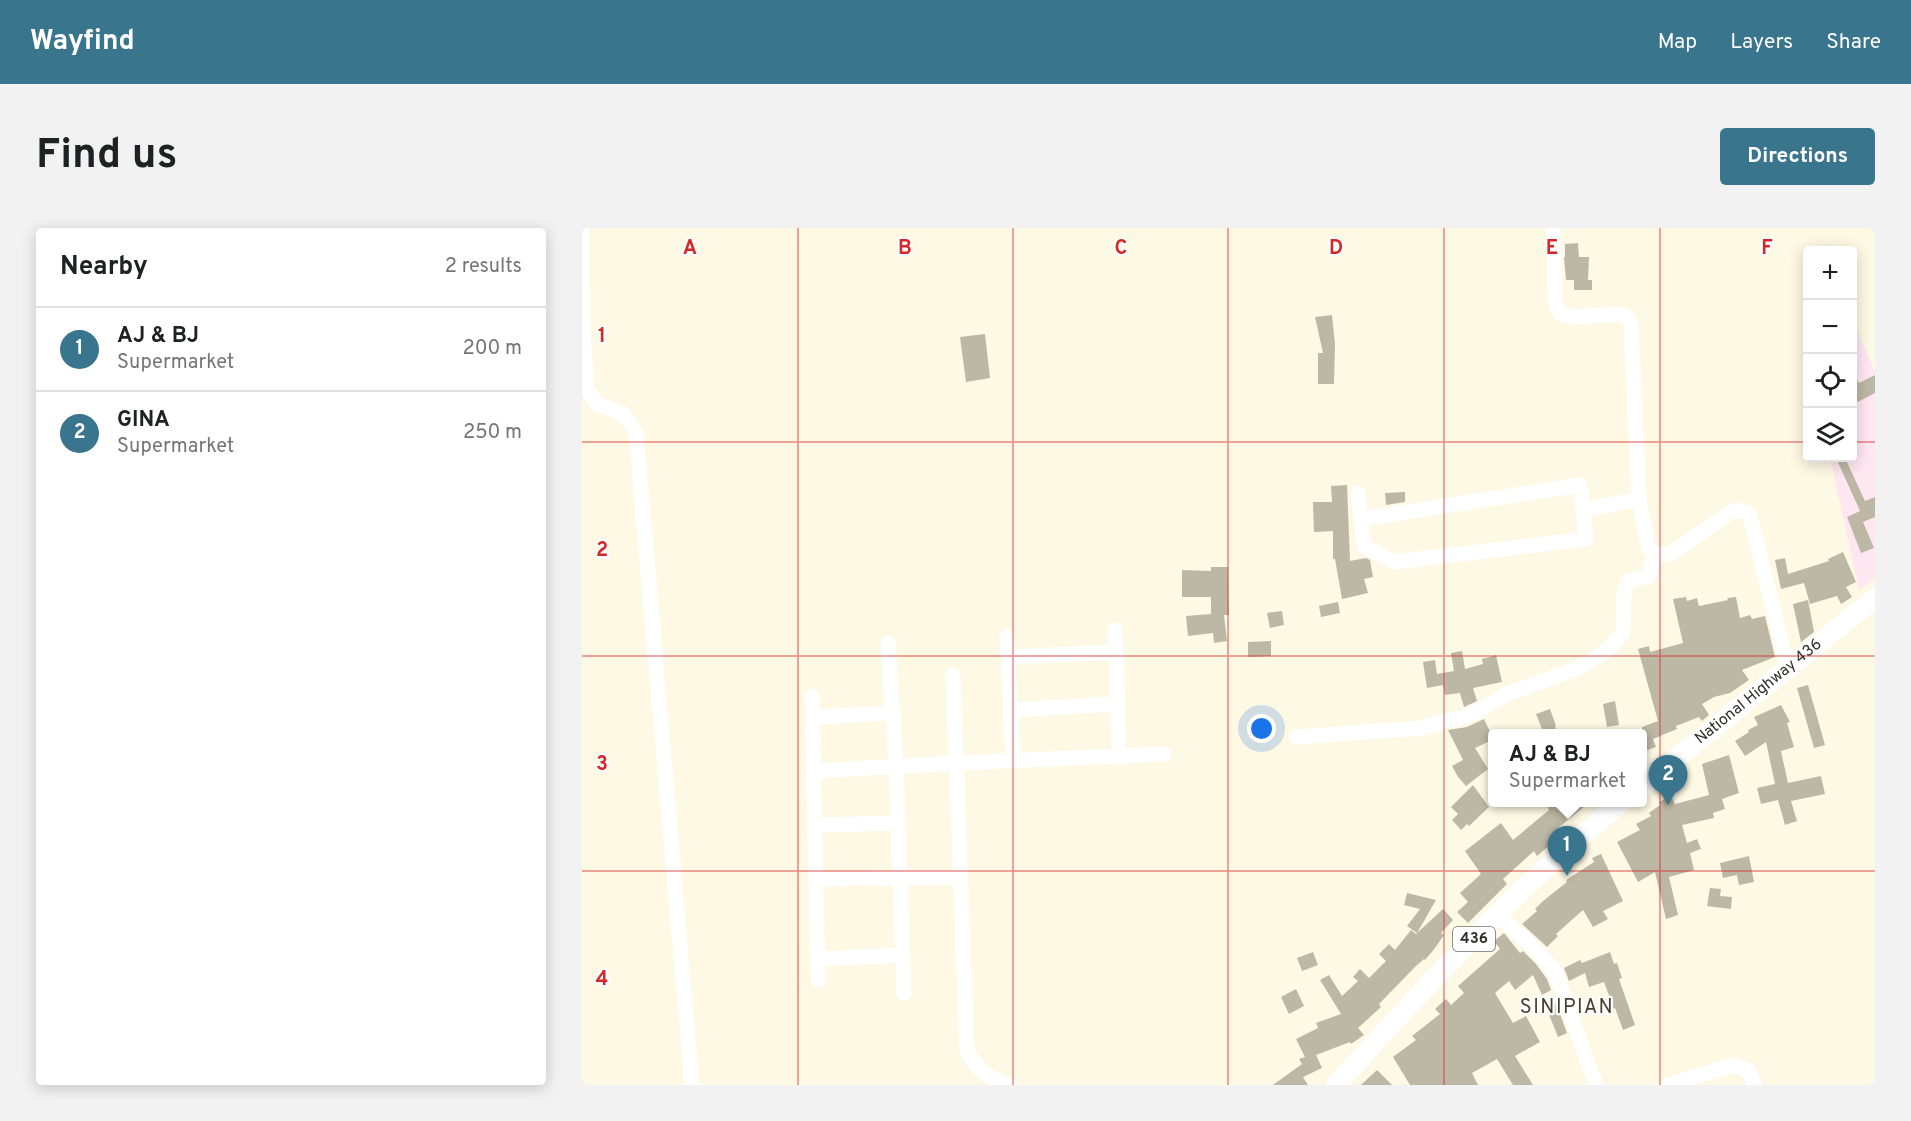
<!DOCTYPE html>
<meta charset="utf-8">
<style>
:root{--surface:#fff;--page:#f2f2f2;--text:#202124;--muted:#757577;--line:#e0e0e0;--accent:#39758d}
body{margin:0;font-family:Overpass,sans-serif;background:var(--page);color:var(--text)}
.controls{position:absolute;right:18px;top:18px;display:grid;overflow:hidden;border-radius:6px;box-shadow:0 3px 15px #0003}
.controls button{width:54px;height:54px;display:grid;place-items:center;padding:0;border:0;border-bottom:2px solid var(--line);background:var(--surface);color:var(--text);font:30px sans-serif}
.you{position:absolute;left:680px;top:501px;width:21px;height:21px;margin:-15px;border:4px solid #fff;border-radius:50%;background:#1a73e8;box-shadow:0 0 0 9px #1a73e833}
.badge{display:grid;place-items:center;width:39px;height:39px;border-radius:50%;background:var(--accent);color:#fff;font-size:20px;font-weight:700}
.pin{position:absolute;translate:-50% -50px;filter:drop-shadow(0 2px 3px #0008)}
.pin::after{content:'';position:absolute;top:32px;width:21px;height:18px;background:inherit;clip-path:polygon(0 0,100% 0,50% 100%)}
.popup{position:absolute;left:906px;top:501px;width:159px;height:78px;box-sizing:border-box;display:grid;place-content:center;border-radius:6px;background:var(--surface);filter:drop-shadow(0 2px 4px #0005);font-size:20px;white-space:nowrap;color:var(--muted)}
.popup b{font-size:22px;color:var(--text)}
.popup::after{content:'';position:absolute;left:50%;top:100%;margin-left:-12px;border:12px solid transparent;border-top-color:var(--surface)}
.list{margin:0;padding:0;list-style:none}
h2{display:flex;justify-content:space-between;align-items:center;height:78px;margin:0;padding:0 24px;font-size:26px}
h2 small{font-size:20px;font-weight:400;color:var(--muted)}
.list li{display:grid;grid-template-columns:39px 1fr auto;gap:18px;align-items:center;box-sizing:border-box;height:84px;padding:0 24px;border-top:2px solid var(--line)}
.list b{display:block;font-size:22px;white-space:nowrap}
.list p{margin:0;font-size:20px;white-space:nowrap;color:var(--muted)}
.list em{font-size:20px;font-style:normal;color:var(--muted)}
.icon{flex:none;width:33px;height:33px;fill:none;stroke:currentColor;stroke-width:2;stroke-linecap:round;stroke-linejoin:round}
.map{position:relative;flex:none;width:1293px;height:857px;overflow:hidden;border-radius:6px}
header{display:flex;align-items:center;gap:36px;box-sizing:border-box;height:84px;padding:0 30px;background:var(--accent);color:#fff}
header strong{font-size:28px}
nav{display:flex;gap:33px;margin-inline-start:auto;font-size:21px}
.intro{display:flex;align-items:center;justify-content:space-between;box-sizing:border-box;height:144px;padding:0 36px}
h1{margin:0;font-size:42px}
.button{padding:15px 27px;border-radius:6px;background:var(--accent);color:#fff;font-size:21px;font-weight:700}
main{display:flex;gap:36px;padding:0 36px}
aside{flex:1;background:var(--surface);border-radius:6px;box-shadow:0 3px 15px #0003}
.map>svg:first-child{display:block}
</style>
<header>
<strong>Wayfind</strong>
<nav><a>Map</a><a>Layers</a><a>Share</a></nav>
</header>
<div class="intro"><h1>Find us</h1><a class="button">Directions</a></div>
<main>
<aside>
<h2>Nearby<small>2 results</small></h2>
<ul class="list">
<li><span class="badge">1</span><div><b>AJ &amp; BJ</b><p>Supermarket</p></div><em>200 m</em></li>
<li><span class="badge">2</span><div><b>GINA</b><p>Supermarket</p></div><em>250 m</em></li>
</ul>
</aside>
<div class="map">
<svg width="1293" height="857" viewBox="0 0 1293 857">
<rect width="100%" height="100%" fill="#fef9e4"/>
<!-- education -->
<path fill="#ffe7f2" d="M 1273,97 L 1293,144 L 1293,350 L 1277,362 L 1248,230 L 1270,230 L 1270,99 Z"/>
<!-- building -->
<path fill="#bdb8a5" d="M 996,15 L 997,29 L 1007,29 L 1006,52 L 1010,52 L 1010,62 L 992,62 L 992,52 L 984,52 L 982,29 L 983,29 L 983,16 Z
M 750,87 L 753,116 L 752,156 L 736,156 L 736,125 L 741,125 L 733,89 Z
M 403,106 L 408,150 L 384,154 L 378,109 Z
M 1270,143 L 1277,155 L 1293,147 L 1293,165 L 1270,177 Z
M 1254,230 L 1263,230 L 1283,273 L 1293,269 L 1293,289 L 1281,294 L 1292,320 L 1279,325 L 1265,289 L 1278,283 Z
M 765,257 L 768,333 L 784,330 L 788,332 L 791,349 L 782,351 L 786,365 L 760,371 L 753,331 L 751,331 L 751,303 L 732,304 L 731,274 L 750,274 L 749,258 Z
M 823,264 L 823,274 L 804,277 L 803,265 Z
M 1261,324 L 1274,354 L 1264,359 L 1270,369 L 1259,376 L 1255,368 L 1228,376 L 1222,355 L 1199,361 L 1193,332 L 1203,330 L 1206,346 L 1247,333 L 1246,331 Z
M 629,339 L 646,339 L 647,387 L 642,387 L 645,413 L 632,415 L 631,405 L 606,408 L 604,388 L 629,386 L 629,369 L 600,369 L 600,342 L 629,343 Z
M 1104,369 L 1105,373 L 1115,370 L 1117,378 L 1146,372 L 1145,370 L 1154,369 L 1158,390 L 1168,387 L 1170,391 L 1183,388 L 1193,429 L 1160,442 L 1167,452 L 1148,465 L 1132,469 L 1120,476 L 1127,487 L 1120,493 L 1117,489 L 1094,498 L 1095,501 L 1071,511 L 1074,519 L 1060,524 L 1060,499 L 1076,493 L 1056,421 L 1067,418 L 1068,424 L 1101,415 L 1091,371 Z
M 1226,372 L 1232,404 L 1219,414 L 1211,376 Z
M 756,374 L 758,385 L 739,389 L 737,378 Z
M 700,383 L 702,397 L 688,400 L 685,385 Z
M 689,413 L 689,428 L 666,429 L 666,414 Z
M 880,423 L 883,441 L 901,436 L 900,431 L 914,427 L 920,454 L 891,460 L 895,473 L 882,479 L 878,465 L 863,467 L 861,457 L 845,460 L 841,434 L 853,432 L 855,446 L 872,443 L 869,425 Z
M 1226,457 L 1243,517 L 1232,520 L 1215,460 Z
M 1033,473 L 1037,497 L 1025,499 L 1021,476 Z
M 1199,477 L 1208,494 L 1205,495 L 1212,519 L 1199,523 L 1206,555 L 1239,548 L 1243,566 L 1209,573 L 1215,593 L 1203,597 L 1196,572 L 1179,576 L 1175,560 L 1193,556 L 1184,514 L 1163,528 L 1153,513 L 1167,504 L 1166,502 L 1176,497 L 1172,489 Z
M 968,481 L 974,498 L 973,498 L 975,506 L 962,506 L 954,486 Z
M 902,491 L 910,508 L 910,512 L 893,520 L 906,541 L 884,558 L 876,549 L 870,538 L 881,532 L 866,502 L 885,499 Z
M 1147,527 L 1157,565 L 1140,571 L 1143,581 L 1131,585 L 1132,590 L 1100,597 L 1105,615 L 1115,611 L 1119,621 L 1108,625 L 1112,642 L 1087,649 L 1096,687 L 1084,691 L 1073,644 L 1056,654 L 1035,614 L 1058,602 L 1054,596 L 1069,588 L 1067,585 L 1078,577 L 1077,574 L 1089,568 L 1093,576 L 1127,567 L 1120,536 Z
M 891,557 L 907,579 L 887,598 L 885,596 L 879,602 L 870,592 L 876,586 L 869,579 Z
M 963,574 L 1008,574 L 970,605 L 975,611 L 955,628 L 952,623 L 921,651 L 925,656 L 886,695 L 875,684 L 886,674 L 878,665 L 899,646 L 883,623 L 919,595 L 931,612 L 967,582 Z
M 1019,626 L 1041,673 L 1021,683 L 1026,691 L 1011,699 L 1001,682 L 974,706 L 976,708 L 965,719 L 940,696 L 955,683 L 953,681 L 961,673 L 985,654 L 984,652 L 1012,634 L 1010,630 Z
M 1167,628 L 1172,654 L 1157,657 L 1155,647 L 1141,650 L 1138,635 Z
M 1128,660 L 1139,661 L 1138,668 L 1150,669 L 1149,681 L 1125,678 Z
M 825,665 L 854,672 L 835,705 L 861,681 L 871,692 L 859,705 L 862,707 L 853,720 L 843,732 L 842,731 L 833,739 L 797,776 L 799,779 L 776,800 L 782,807 L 769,816 L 768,814 L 734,827 L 740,840 L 721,849 L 726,857 L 691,857 L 720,836 L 717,831 L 723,829 L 714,811 L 736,800 L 734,795 L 759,786 L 738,752 L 747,747 L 760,768 L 776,753 L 771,749 L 778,741 L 787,750 L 804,733 L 797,726 L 807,716 L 813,722 L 829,702 L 834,706 L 835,705 L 825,698 L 838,681 L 822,677 Z
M 922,705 L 938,725 L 941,723 L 954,736 L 965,751 L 969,762 L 960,767 L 951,747 L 933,762 L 927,753 L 913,765 L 931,795 L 944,788 L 958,814 L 933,828 L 951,857 L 931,857 L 915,831 L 890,845 L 896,857 L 828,857 L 811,829 L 834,812 L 830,808 L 858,786 L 853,781 L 864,771 L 869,777 L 882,765 L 876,758 L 918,721 L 912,713 Z
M 731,724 L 736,737 L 720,743 L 715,730 Z
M 1028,724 L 1032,736 L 1035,735 L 1040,750 L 1037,751 L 1053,797 L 1041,802 L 1033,780 L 1025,782 L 1022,772 L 1028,770 L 1022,754 L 1007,759 L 1003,745 L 987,753 L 982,740 L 998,732 L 1000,735 Z
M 714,761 L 722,778 L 707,786 L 699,769 Z
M 974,775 L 985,805 L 976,809 L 964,779 Z
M 795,842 L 810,857 L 779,857 Z"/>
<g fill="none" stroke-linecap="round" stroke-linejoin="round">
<!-- minor -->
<path stroke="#fff" stroke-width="15" d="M 0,0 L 1,106 L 5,161 L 14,175 L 42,186 L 54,204 L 110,857
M 971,0 L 974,77 L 979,86 L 992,89 L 1039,86 L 1046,90 L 1049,97 L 1057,271 L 1066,319 L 1072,327
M 776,265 L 782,318 L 812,334 L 1004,311 L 998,257 L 779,291
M 1002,282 L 1057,271
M 1072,327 L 1088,326 L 1148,285 L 1154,282 L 1166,285 L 1169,291 L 1206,440
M 533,402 L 537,528
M 425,408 L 431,532
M 306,415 L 314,538 L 322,765
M 426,429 L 533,424
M 371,447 L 385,824 C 398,845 405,849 427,857
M 230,469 L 236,752
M 429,482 L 535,476
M 231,489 L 311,485
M 714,509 L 840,500 L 866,492 L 881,490 L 900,481 L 925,466 L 999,439 L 1023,424 L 1041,405 L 1042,365 L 1046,353 L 1067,348 L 1072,327
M 232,543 L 375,535 L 582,526
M 233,597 L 316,595
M 234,651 L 379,649
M 916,686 L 961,729 L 974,746 L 1014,857
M 236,731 L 321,727
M 1086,857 L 1152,837 L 1167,843 L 1173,857"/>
<!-- major -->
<g stroke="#fff" stroke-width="20">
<path id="s1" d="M 1060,558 L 1293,370"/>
<path d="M 754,857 C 844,758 935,659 1040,574"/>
</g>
</g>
<!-- grid -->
<path fill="none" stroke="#d62828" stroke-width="1.5" stroke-opacity="0.55" d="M 216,0 L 216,857M 431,0 L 431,857M 646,0 L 646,857M 862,0 L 862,857M 1078,0 L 1078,857M 0,214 L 1226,214M 1270,214 L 1293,214M 0,428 L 1293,428M 0,643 L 1293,643"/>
<g text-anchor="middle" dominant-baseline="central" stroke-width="4.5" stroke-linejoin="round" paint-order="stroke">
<!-- shield labels -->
<rect fill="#fff" stroke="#6f6d68" stroke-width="1.5" x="871" y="699" width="42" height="24" rx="4.5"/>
<g font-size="15" font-weight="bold" fill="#312f28">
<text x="892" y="711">436</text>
</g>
<!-- street labels -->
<g font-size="16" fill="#312f28" stroke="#fff">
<text stroke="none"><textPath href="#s1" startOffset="150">National Highway 436</textPath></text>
</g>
<!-- quarter labels -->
<g font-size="20" letter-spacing="1.5" fill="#454130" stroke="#fff">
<text x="985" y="780">SINIPIAN</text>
</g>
</g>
<g font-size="20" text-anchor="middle" font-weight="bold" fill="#d62828" stroke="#fff" stroke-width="4.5" stroke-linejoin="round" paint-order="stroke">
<text x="108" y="26">A</text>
<text x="323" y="26">B</text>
<text x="539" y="26">C</text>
<text x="754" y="26">D</text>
<text x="970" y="26">E</text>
<text x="1185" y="26">F</text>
<text x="20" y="114">1</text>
<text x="20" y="328">2</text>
<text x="20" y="542">3</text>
<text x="20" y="757">4</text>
</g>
</svg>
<div class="controls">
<button>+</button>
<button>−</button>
<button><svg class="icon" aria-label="locate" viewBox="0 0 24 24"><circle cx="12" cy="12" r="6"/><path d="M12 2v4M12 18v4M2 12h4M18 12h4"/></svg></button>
<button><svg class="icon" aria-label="layers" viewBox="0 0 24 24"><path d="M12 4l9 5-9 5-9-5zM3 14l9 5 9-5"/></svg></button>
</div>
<div class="you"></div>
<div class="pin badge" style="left:985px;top:648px">1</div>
<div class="popup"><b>AJ &amp; BJ</b>Supermarket</div>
<div class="pin badge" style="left:1086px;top:577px">2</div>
</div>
</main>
